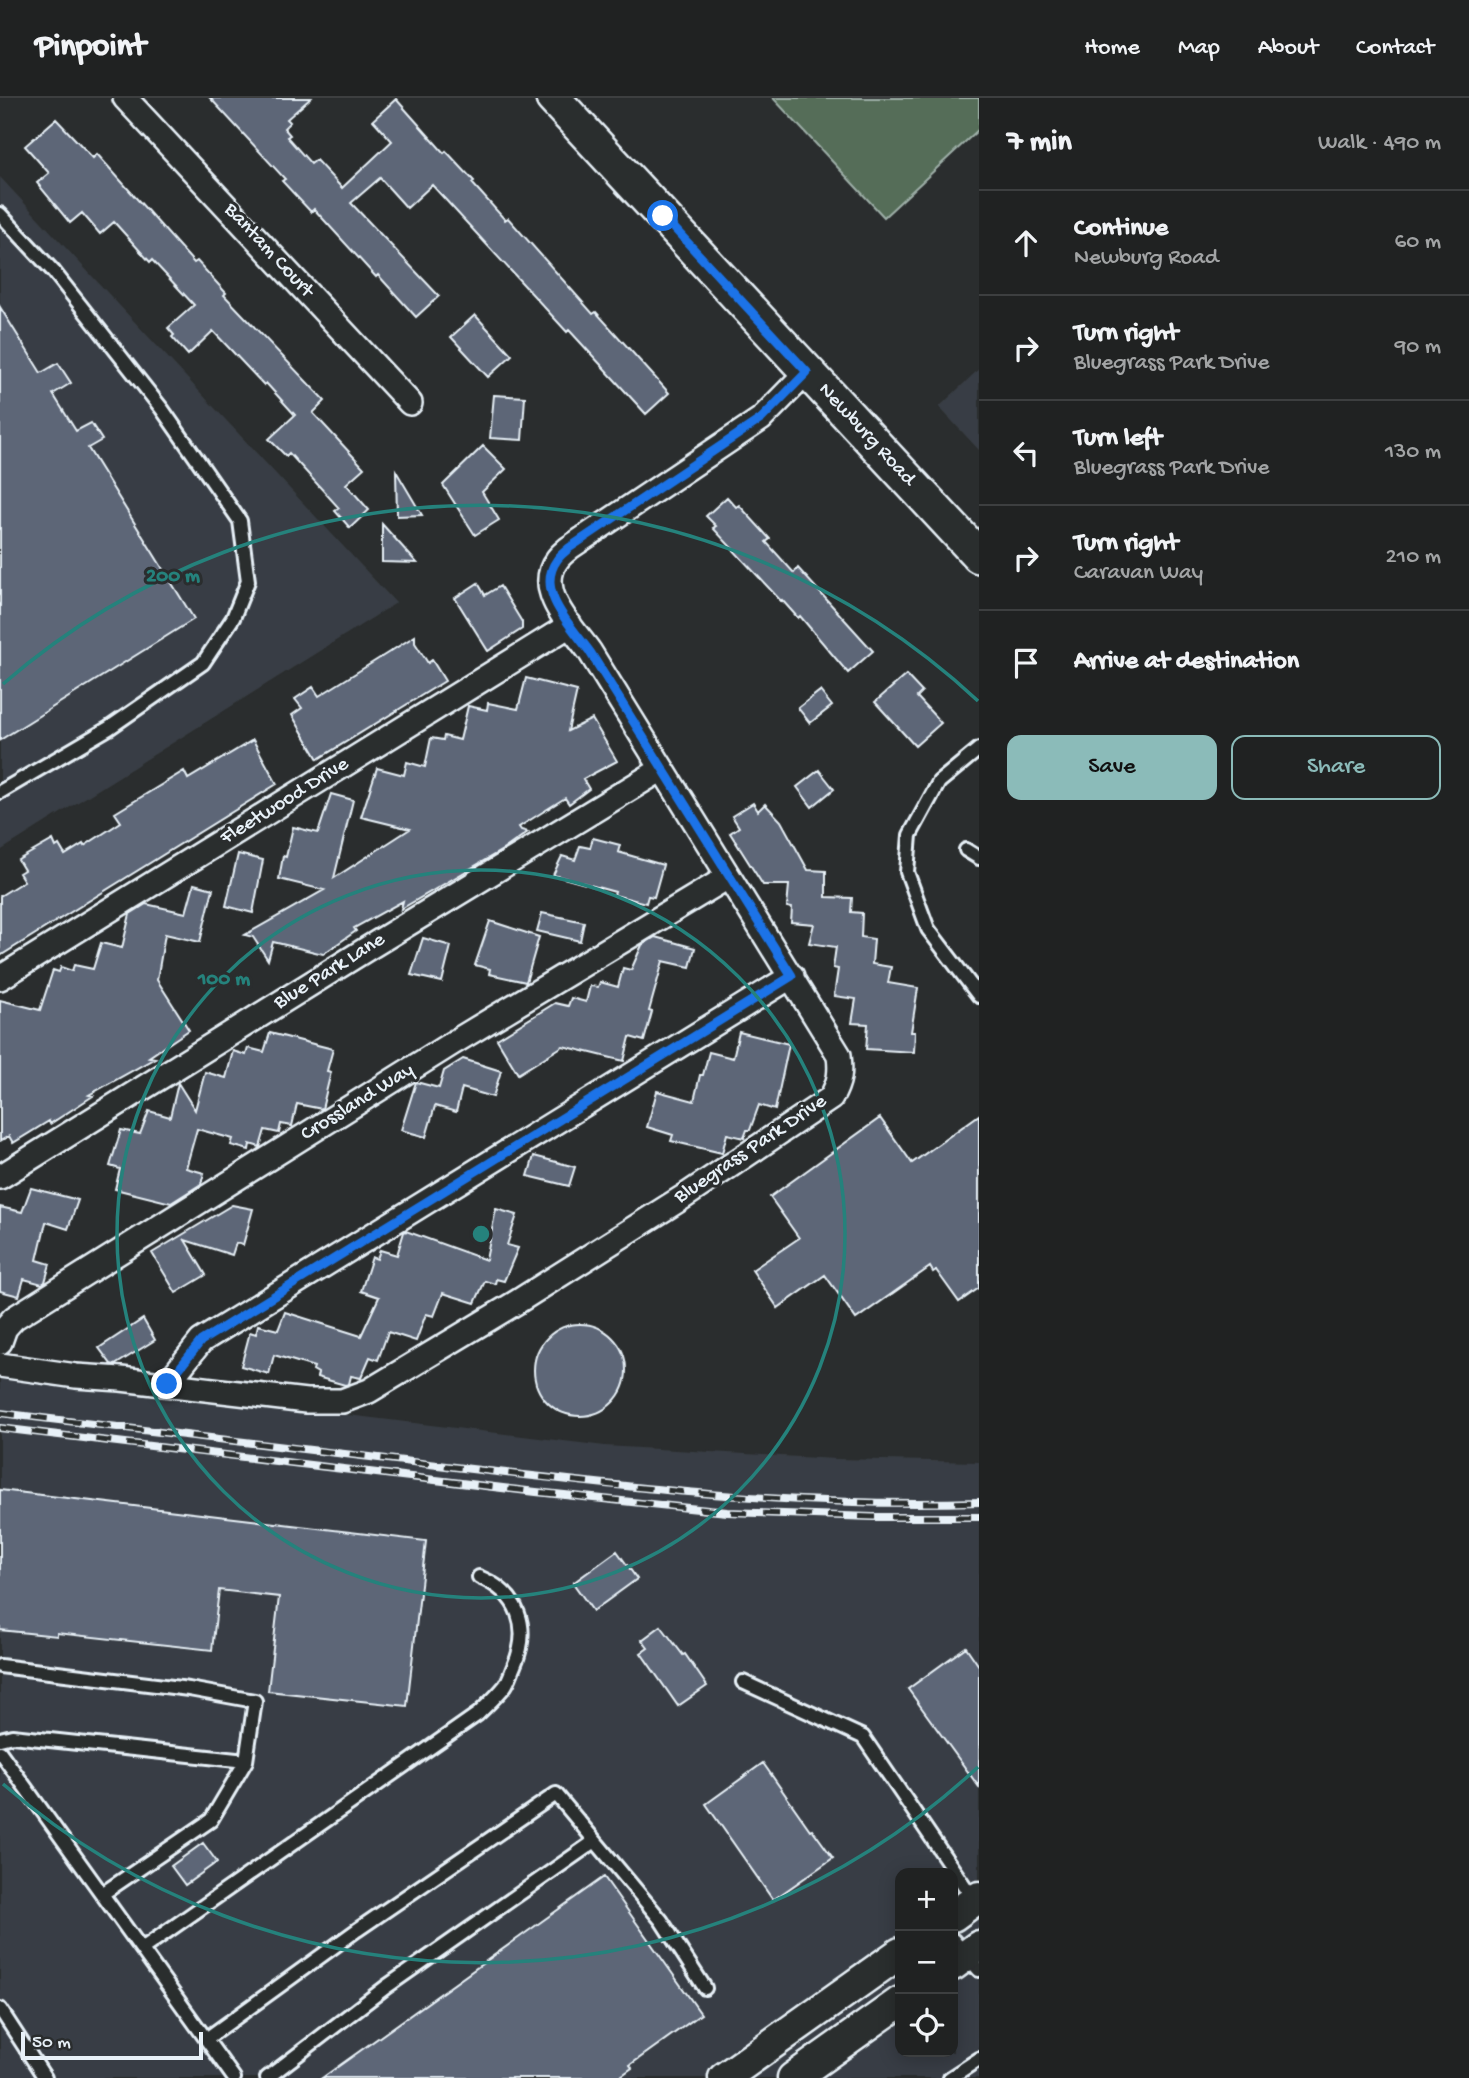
<!DOCTYPE html>
<meta charset="utf-8">
<style>
:root{--surface:#202222;--page:#282a2a;--text:#f1f3f6;--muted:#a2a4a5;--line:#3d3f40;--accent:#8bbbb9}
body{margin:0;font-family:"Gochi Hand",sans-serif;background:var(--page);color:var(--text)}
.controls{position:absolute;right:21px;bottom:21px;display:grid;overflow:hidden;border-radius:14px;box-shadow:0 4px 18px #0003}
.controls button{width:63px;height:63px;display:grid;place-items:center;padding:0;border:0;border-bottom:2px solid var(--line);background:var(--surface);color:var(--text);font:35px sans-serif}
.scale{position:absolute;left:21px;bottom:18px;width:182px;box-sizing:border-box;padding-left:7px;border:4px solid #e8f1f8;border-top:0;font-size:19px;line-height:24px;white-space:nowrap;color:#e8f1f8;-webkit-text-stroke:5px #2a2d2e;paint-order:stroke}
.stop{position:absolute;width:21px;height:21px;margin:-16px;border:5px solid #1a73e8;border-radius:50%;background:#fff}
.stop.end{background:#1a73e8;border-color:#fff;box-shadow:0 2px 7px #0008}
.list{margin:0;padding:0;list-style:none}
h2{display:flex;justify-content:space-between;align-items:center;height:91px;margin:0;padding:0 28px;font-size:30px}
h2 small{font-size:23px;font-weight:400;color:var(--muted)}
.list li{display:grid;grid-template-columns:46px 1fr auto;gap:21px;align-items:center;box-sizing:border-box;height:105px;padding:0 28px;border-top:2px solid var(--line)}
.list b{display:block;font-size:26px;white-space:nowrap}
.list p{margin:0;font-size:23px;white-space:nowrap;color:var(--muted)}
.list em{font-size:23px;font-style:normal;color:var(--muted)}
.actions{display:flex;gap:14px;padding:21px 28px}
.actions a{flex:1;padding:16px 0;border:2px solid var(--accent);border-radius:14px;text-align:center;font-size:24px;color:var(--accent)}
.actions .main{background:var(--accent);color:#111}
.icon{flex:none;width:38px;height:38px;fill:none;stroke:currentColor;stroke-width:2;stroke-linecap:round;stroke-linejoin:round}
.map{position:relative;flex:none;width:979px;height:1980px;overflow:hidden}
header{display:flex;align-items:center;gap:42px;box-sizing:border-box;height:98px;padding:0 35px;background:var(--surface);border-bottom:2px solid var(--line)}
header strong{font-size:33px}
nav{display:flex;gap:38px;margin-inline-start:auto;font-size:24px}
main{display:flex}
aside{flex:1;background:var(--surface)}
.map>svg:first-child{display:block}
</style>
<header>
<strong>Pinpoint</strong>
<nav><a>Home</a><a>Map</a><a>About</a><a>Contact</a></nav>
</header>
<main>
<div class="map">
<svg width="979" height="1980" viewBox="0 0 979 1980">
<rect width="100%" height="100%" fill="#2a2d2e"/>
<filter id="ink" filterUnits="userSpaceOnUse"><feTurbulence type="fractalNoise" baseFrequency=".0143" numOctaves="2"/><feDisplacementMap in="SourceGraphic" scale="14" xChannelSelector="R" yChannelSelector="G"/><feConvolveMatrix kernelMatrix="1 2 1 2 8 2 1 2 1" color-interpolation-filters="sRGB"/></filter>
<g filter="url(#ink)">
<!-- built -->
<path fill="#393e44" fill-rule="evenodd" d="M 0,79 L 396,505 L 0,753 Z
M 979,271 L 979,352 L 939,309 Z
M 0,1275 L 605,1348 L 836,1361 L 979,1364 L 979,1980 L 0,1980 ZM 900,1775 L 953,1775 L 953,1954 L 900,1954 Z"/>
<!-- green -->
<path fill="#556d59" stroke="#9eafa8" stroke-width="2" d="M 773,0 L 979,0 L 979,31 L 884,119 Z"/>
<!-- building -->
<path fill="#5d6677" stroke="#e8f1f8" stroke-width="2" d="M 210,0 L 311,0 L 287,21 L 290,24 L 284,30 L 290,37 L 287,39 L 311,66 L 316,62 L 342,90 L 392,43 L 373,22 L 396,1 L 444,55 L 446,53 L 474,83 L 472,85 L 505,122 L 508,120 L 593,216 L 596,214 L 669,295 L 646,316 L 569,232 L 567,234 L 432,87 L 407,110 L 380,80 L 351,105 L 439,198 L 416,219 L 378,177 L 376,179 L 314,111 L 311,114 L 282,83 L 285,81 Z
M 56,21 L 93,60 L 97,56 L 194,165 L 197,163 L 226,195 L 224,197 L 325,303 L 313,315 L 364,370 L 346,386 L 369,412 L 350,430 L 335,413 L 339,410 L 289,355 L 286,358 L 269,341 L 295,317 L 266,285 L 264,287 L 213,233 L 188,257 L 172,239 L 174,237 L 168,230 L 194,207 L 152,162 L 150,164 L 114,124 L 100,136 L 82,115 L 70,125 L 37,85 L 49,75 L 25,48 Z
M 0,209 L 41,275 L 58,265 L 71,285 L 53,296 L 76,333 L 91,325 L 102,342 L 88,350 L 194,521 L 0,642 Z
M 475,217 L 512,257 L 488,279 L 451,239 Z
M 494,297 L 525,299 L 522,342 L 490,340 Z
M 483,348 L 506,371 L 482,394 L 499,422 L 475,437 L 443,387 Z
M 396,373 L 422,417 L 397,418 Z
M 727,399 L 736,409 L 739,407 L 760,430 L 770,441 L 766,444 L 794,475 L 798,470 L 873,553 L 848,575 L 800,518 L 798,520 L 782,502 L 781,503 L 713,430 L 716,428 L 706,418 Z
M 382,426 L 417,465 L 382,464 Z
M 478,485 L 485,497 L 500,488 L 522,524 L 522,531 L 488,553 L 455,500 Z
M 415,538 L 415,545 L 428,565 L 432,562 L 445,583 L 318,661 L 292,617 L 302,610 L 295,601 L 313,589 L 319,598 Z
M 906,577 L 922,594 L 917,599 L 941,625 L 915,648 L 875,604 Z
M 526,580 L 577,593 L 568,633 L 592,621 L 617,663 L 583,681 L 589,691 L 569,706 L 565,700 L 519,729 L 521,732 L 528,734 L 504,751 L 401,811 L 403,803 L 354,830 L 356,833 L 323,856 L 273,844 L 268,862 L 253,839 L 245,837 L 324,792 L 279,781 L 283,758 L 286,759 L 293,729 L 318,735 L 331,696 L 353,702 L 334,780 L 410,731 L 361,719 L 377,670 L 404,677 L 407,664 L 425,669 L 431,640 L 443,642 L 444,638 L 460,642 L 468,608 L 487,612 L 488,605 L 518,611 Z
M 820,593 L 832,608 L 810,625 L 798,610 Z
M 253,642 L 277,686 L 0,858 L 0,798 L 24,783 L 19,775 L 24,772 L 18,762 L 53,742 L 56,749 L 59,747 L 65,757 L 83,746 L 84,748 L 121,724 L 115,715 L 184,673 L 188,681 Z
M 819,672 L 834,691 L 812,709 L 797,689 Z
M 753,705 L 758,713 L 765,706 L 781,723 L 808,772 L 826,773 L 826,799 L 852,800 L 851,814 L 862,815 L 861,839 L 874,841 L 872,866 L 891,869 L 888,885 L 918,890 L 911,934 L 915,934 L 914,954 L 866,951 L 868,926 L 852,925 L 856,901 L 834,898 L 838,871 L 833,870 L 836,849 L 809,845 L 814,826 L 791,824 L 792,810 L 787,809 L 789,787 L 763,787 L 730,735 L 739,729 L 732,718 Z
M 593,740 L 620,747 L 618,754 L 663,767 L 654,799 L 648,798 L 646,805 L 614,797 L 615,794 L 553,777 L 562,758 L 575,762 L 580,748 L 590,750 Z
M 238,756 L 263,762 L 253,815 L 226,808 Z
M 194,786 L 213,791 L 200,844 L 165,836 L 157,882 L 189,932 L 149,959 L 155,960 L 89,997 L 93,998 L 50,1026 L 49,1023 L 13,1045 L 9,1038 L 0,1043 L 0,902 L 40,912 L 53,872 L 59,874 L 61,869 L 72,873 L 74,867 L 93,871 L 101,845 L 122,850 L 130,816 L 146,806 L 186,815 Z
M 542,815 L 584,824 L 580,843 L 537,833 Z
M 490,823 L 539,839 L 526,884 L 489,876 L 490,871 L 475,867 Z
M 655,839 L 695,850 L 690,869 L 663,863 L 649,913 L 652,914 L 644,943 L 630,939 L 624,963 L 563,948 L 518,976 L 497,941 L 555,905 L 568,908 L 571,900 L 586,904 L 590,888 L 598,889 L 600,884 L 618,889 L 623,870 L 631,872 L 642,847 Z
M 423,840 L 451,848 L 442,884 L 411,877 Z
M 739,934 L 789,946 L 775,1012 L 759,1007 L 750,1032 L 747,1032 L 744,1040 L 727,1036 L 722,1055 L 671,1043 L 673,1037 L 647,1029 L 657,993 L 694,1003 L 700,977 L 703,977 L 709,954 L 733,960 Z
M 270,935 L 333,951 L 327,973 L 331,974 L 322,1011 L 297,1006 L 292,1028 L 281,1026 L 279,1035 L 265,1032 L 260,1049 L 250,1046 L 249,1052 L 231,1047 L 233,1041 L 197,1031 L 186,1070 L 204,1075 L 201,1086 L 171,1105 L 115,1091 L 120,1071 L 110,1068 L 121,1032 L 140,1036 L 149,1013 L 170,1019 L 178,985 L 195,1012 L 205,974 L 226,980 L 233,953 L 246,957 L 248,950 L 264,954 Z
M 463,961 L 501,973 L 493,999 L 462,990 L 456,1014 L 435,1008 L 426,1039 L 401,1032 L 416,984 L 439,990 L 444,973 Z
M 979,1017 L 979,1190 L 959,1204 L 936,1172 L 933,1174 L 930,1169 L 856,1221 L 825,1177 L 778,1210 L 752,1172 L 799,1140 L 770,1099 L 880,1020 L 912,1065 Z
M 534,1058 L 575,1069 L 569,1088 L 528,1078 Z
M 31,1090 L 78,1102 L 68,1131 L 46,1124 L 37,1162 L 50,1166 L 45,1184 L 42,1186 L 24,1181 L 19,1198 L 0,1193 L 0,1109 L 22,1114 Z
M 232,1107 L 253,1111 L 243,1147 L 236,1145 L 232,1157 L 185,1142 L 206,1177 L 176,1195 L 152,1155 Z
M 496,1111 L 517,1117 L 507,1147 L 518,1150 L 504,1183 L 496,1181 L 495,1186 L 485,1183 L 475,1205 L 443,1195 L 434,1218 L 426,1216 L 416,1243 L 388,1234 L 378,1262 L 370,1259 L 361,1280 L 351,1278 L 349,1286 L 345,1287 L 317,1279 L 318,1275 L 313,1272 L 314,1269 L 274,1257 L 269,1276 L 241,1268 L 250,1234 L 256,1236 L 258,1227 L 278,1232 L 285,1214 L 361,1238 L 379,1199 L 361,1193 L 372,1159 L 377,1161 L 380,1152 L 397,1157 L 404,1134 L 406,1133 L 486,1162 Z
M 143,1221 L 155,1242 L 115,1267 L 111,1266 L 99,1250 Z
M534 1272a46 46 0 1 1 92 0a46 46 0 1 1-92 0Z
M 0,1392 L 426,1443 L 407,1608 L 268,1593 L 279,1499 L 219,1492 L 212,1552 L 57,1535 L 57,1538 L 0,1532 Z
M 617,1453 L 637,1481 L 593,1513 L 573,1485 Z
M 661,1528 L 683,1557 L 685,1556 L 707,1588 L 678,1608 L 641,1555 L 648,1550 L 642,1542 Z
M 966,1549 L 979,1568 L 979,1689 L 908,1591 Z
M 763,1665 L 810,1732 L 812,1731 L 833,1760 L 773,1802 L 706,1706 Z
M 203,1745 L 217,1764 L 185,1787 L 171,1768 Z
M 604,1779 L 701,1916 L 630,1967 L 632,1970 L 618,1980 L 322,1980 Z"/>
<g fill="none" stroke-linecap="round" stroke-linejoin="round">
<defs>
<path id="service" d="M 0,116 L 54,174 L 162,311 L 240,423 L 248,483 L 233,520 L 203,565 L 109,630 L 0,694
M 979,651 L 939,684 L 910,737 L 907,774 L 928,831 L 979,898
M 966,752 L 979,760
M 0,1568 L 189,1591 L 255,1603 L 246,1663 L 12,1638 L 0,1641
M 743,1584 L 863,1639 L 974,1802
M 0,1654 L 234,1980
M 102,1796 L 211,1722 L 246,1663
M 953,1842 L 979,1872
M 142,1851 L 478,1616 C 487,1607 497,1598 505,1588 C 509,1582 511,1575 514,1568 C 531,1530 519,1495 479,1479
M 0,1911 L 45,1980
M 206,1941 L 357,1832 L 556,1696 L 661,1822 L 705,1890
M 267,1980 L 386,1889 L 595,1743
M 950,1980 L 979,1961"/>
<path id="minor" d="M 125,0 L 410,305
M 0,880 L 570,527
M 0,1079 L 365,852 L 662,671
M 0,1244 L 5,1230 L 14,1220 L 451,946 L 728,779
M 0,1267 L 76,1278 L 121,1281 L 306,1303 L 342,1303 L 369,1293 L 517,1204 L 685,1098 L 831,1000 C 840,984 841,974 839,957 L 590,554 C 573,530 534,493 557,462 C 560,457 565,454 569,450 L 761,321 L 807,274
M 167,1286 L 201,1243 L 792,878"/>
<path id="tertiary" d="M 953,1818 L 979,1799
M 953,1867 L 979,1848
M 724,1980 L 900,1855
M 793,1980 L 900,1904"/>
<path id="secondary" d="M 553,0 L 979,458"/>
</defs>
<!-- service casing -->
<use href="#service" stroke="#e8f1f8" stroke-width="18"/>
<!-- minor casing -->
<use href="#minor" stroke="#e8f1f8" stroke-width="28"/>
<!-- tertiary casing -->
<use href="#tertiary" stroke="#e8f1f8" stroke-width="35"/>
<!-- secondary casing -->
<use href="#secondary" stroke="#e8f1f8" stroke-width="38"/>
<!-- service -->
<use href="#service" stroke="#2a2d2e" stroke-width="12"/>
<!-- minor -->
<use href="#minor" stroke="#2a2d2e" stroke-width="23"/>
<!-- tertiary -->
<use href="#tertiary" stroke="#2a2d2e" stroke-width="30"/>
<!-- secondary -->
<use href="#secondary" stroke="#2a2d2e" stroke-width="33"/>
<defs>
<path id="rail" d="M 0,1315 C 149,1333 298,1350 446,1368 C 623,1389 801,1410 979,1404
M 0,1330 L 536,1394 L 727,1414 L 873,1419 L 979,1419"/>
</defs>
<!-- rail casing -->
<use href="#rail" stroke="#e8f1f8" stroke-width="8"/>
<!-- rail -->
<use href="#rail" stroke="#2a2d2e" stroke-width="5" stroke-dasharray="16" stroke-linecap="butt"/>
</g>
</g>
<g fill="none" stroke-linecap="round" stroke-linejoin="round" filter="url(#ink)">
<!-- route -->
<path stroke="#1a73e8" stroke-width="9" d="M 167,1286 L 201,1243 L 792,878 L 590,554 C 573,530 534,493 557,462 C 560,457 565,454 569,450 L 761,321 L 807,274 L 663,118"/>
</g>
<!-- distance rings -->
<g fill="none" stroke="#25827c" stroke-width="3.5">
<circle cx="481" cy="1136" r="364"/>
<path d="M978 1669A729 729 0 0 1 3 1686M3 586A729 729 0 0 1 978 603"/>
</g>
<g text-anchor="middle" dominant-baseline="central" stroke-width="6" stroke-linejoin="round" paint-order="stroke">
<!-- street labels -->
<g font-size="21" fill="#e8f1f8" stroke="#2a2d2e">
<text transform="translate(268 153) rotate(47)">Bantam Court</text>
<text transform="translate(866 337) rotate(47)">Newburg Road</text>
<text transform="translate(285 704) rotate(-32)">Fleetwood Drive</text>
<text transform="translate(330 874) rotate(-32)">Blue Park Lane</text>
<text transform="translate(358 1005) rotate(-32)">Crossland Way</text>
<text transform="translate(751 1052) rotate(-34)">Bluegrass Park Drive</text>
</g>
</g>
<circle cx="481" cy="1136" r="10" fill="#25827c" stroke="#2a2d2e" stroke-width="3.5"/>
<g font-size="21" text-anchor="middle" font-weight="bold" fill="#25827c" stroke="#2a2d2e" stroke-width="6" stroke-linejoin="round" paint-order="stroke">
<text x="173" y="483">200 m</text>
<text x="224" y="886">100 m</text>
</g>
</svg>
<div class="controls">
<button>+</button>
<button>−</button>
<button><svg class="icon" aria-label="locate" viewBox="0 0 24 24"><circle cx="12" cy="12" r="6"/><path d="M12 2v4M12 18v4M2 12h4M18 12h4"/></svg></button>
</div>
<div class="scale">50 m</div>
<div class="stop" style="left:663px;top:118px"></div>
<div class="stop end" style="left:167px;top:1286px"></div>
</div>
<aside>
<h2>7 min<small>Walk · 490 m</small></h2>
<ul class="list">
<li><svg class="icon" aria-label="ahead" viewBox="0 0 24 24"><path d="M12 20V5M6 11l6-6 6 6"/></svg><div><b>Continue</b><p>Newburg Road</p></div><em>60 m</em></li>
<li><svg class="icon" aria-label="right" viewBox="0 0 24 24"><path d="M7 20v-9h11M14 6l5 5-5 5"/></svg><div><b>Turn right</b><p>Bluegrass Park Drive</p></div><em>90 m</em></li>
<li><svg class="icon" aria-label="left" viewBox="0 0 24 24"><path d="M17 20v-9H6M10 6l-5 5 5 5"/></svg><div><b>Turn left</b><p>Bluegrass Park Drive</p></div><em>130 m</em></li>
<li><svg class="icon" aria-label="right" viewBox="0 0 24 24"><path d="M7 20v-9h11M14 6l5 5-5 5"/></svg><div><b>Turn right</b><p>Caravan Way</p></div><em>210 m</em></li>
<li><svg class="icon" aria-label="arrive" viewBox="0 0 24 24"><path d="M6 21V4h12l-3 4 3 4H6"/></svg><div><b>Arrive at destination</b></div></li>
</ul>
<div class="actions"><a class="main">Save</a><a>Share</a></div>
</aside>
</main>
